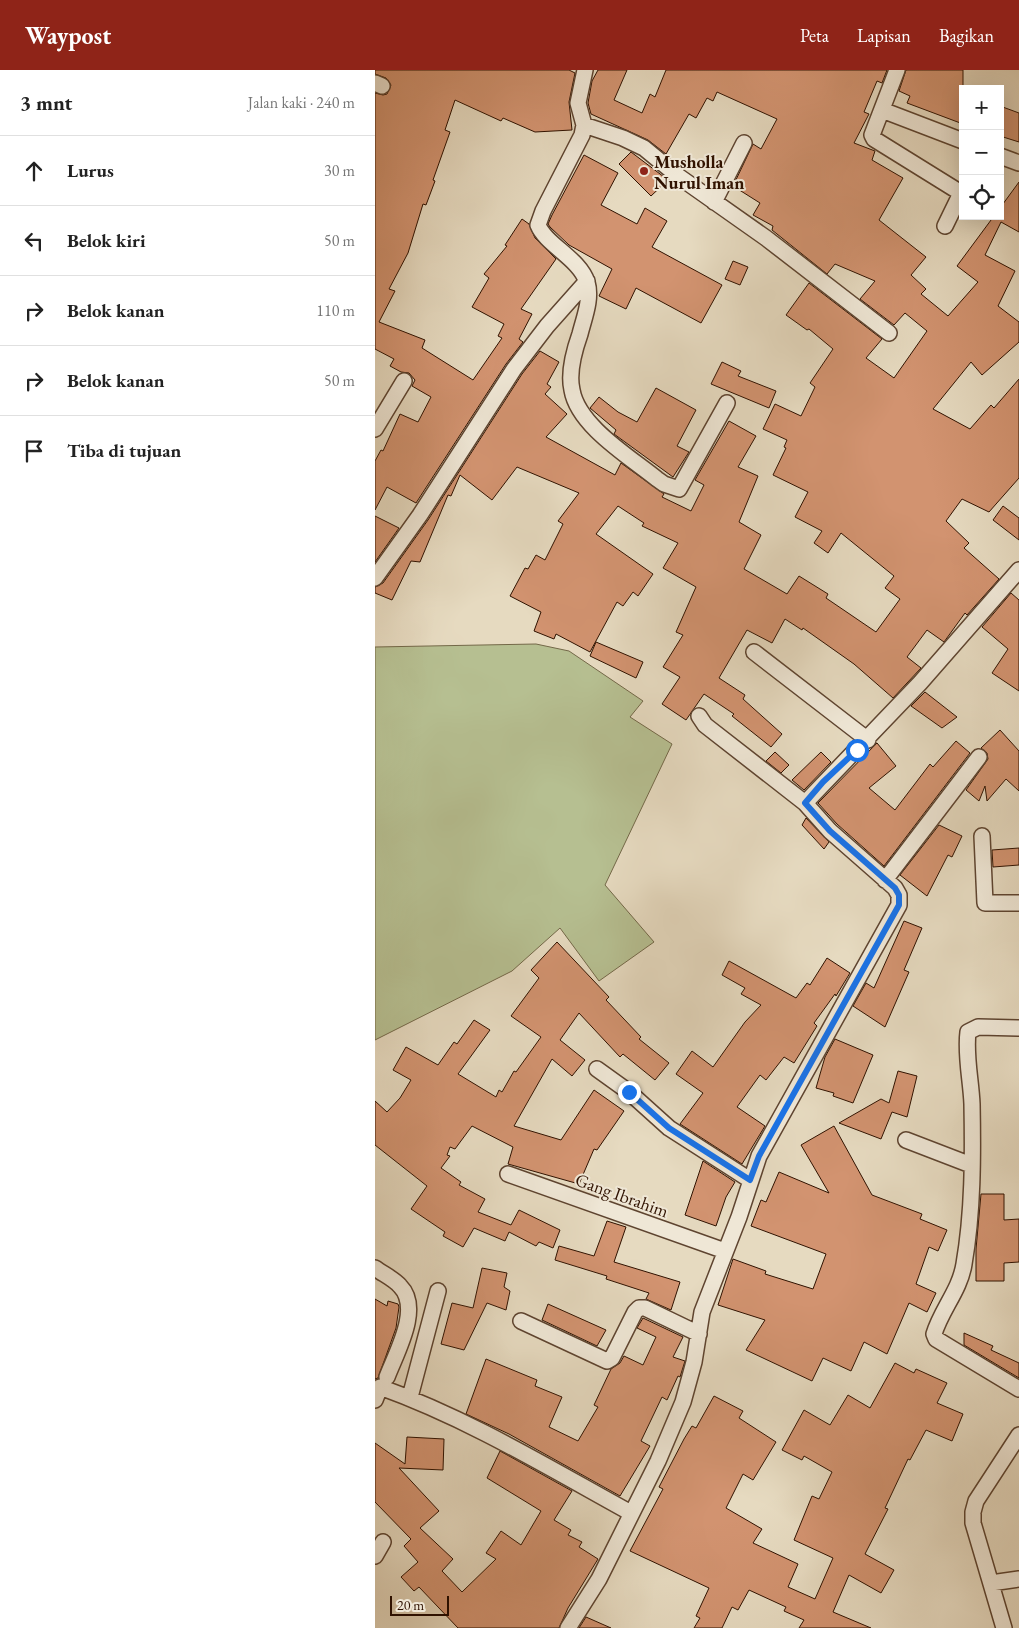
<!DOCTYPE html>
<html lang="id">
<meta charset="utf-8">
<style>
:root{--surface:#fff;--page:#f2f2f2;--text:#222;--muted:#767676;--line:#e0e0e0;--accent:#8f2418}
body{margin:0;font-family:"EB Garamond",serif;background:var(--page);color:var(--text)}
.controls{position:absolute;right:15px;top:15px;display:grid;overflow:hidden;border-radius:0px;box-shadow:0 5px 20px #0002}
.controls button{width:45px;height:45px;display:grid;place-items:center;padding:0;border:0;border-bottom:1px solid var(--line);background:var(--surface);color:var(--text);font:25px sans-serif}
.scale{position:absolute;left:15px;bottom:12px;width:59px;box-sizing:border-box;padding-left:5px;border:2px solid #301200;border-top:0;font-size:14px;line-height:18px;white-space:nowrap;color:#301200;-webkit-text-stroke:4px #efe7d6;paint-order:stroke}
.stop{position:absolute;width:15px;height:15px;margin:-11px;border:4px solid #1a73e8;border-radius:50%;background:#fff}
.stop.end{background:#1a73e8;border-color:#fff;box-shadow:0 1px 5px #0008}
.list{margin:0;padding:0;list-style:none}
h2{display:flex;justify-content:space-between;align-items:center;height:65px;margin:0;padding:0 20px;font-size:21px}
h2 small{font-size:16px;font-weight:400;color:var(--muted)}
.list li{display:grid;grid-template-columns:32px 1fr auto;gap:15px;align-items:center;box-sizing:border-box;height:70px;padding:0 20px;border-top:1px solid var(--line)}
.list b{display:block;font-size:19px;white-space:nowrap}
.list em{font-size:16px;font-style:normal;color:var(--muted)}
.icon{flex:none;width:28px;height:28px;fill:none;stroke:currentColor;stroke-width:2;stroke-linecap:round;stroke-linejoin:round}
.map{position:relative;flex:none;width:644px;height:1558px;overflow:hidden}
header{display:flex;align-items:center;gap:30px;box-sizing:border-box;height:70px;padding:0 25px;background:var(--accent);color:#fff}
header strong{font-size:24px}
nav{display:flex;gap:28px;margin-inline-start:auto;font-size:18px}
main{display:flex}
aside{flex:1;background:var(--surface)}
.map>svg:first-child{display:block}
</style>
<header>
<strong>Waypost</strong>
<nav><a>Peta</a><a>Lapisan</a><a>Bagikan</a></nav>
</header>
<main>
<aside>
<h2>3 mnt<small>Jalan kaki · 240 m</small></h2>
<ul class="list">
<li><svg class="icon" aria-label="ahead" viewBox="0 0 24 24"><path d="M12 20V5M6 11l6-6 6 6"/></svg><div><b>Lurus</b></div><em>30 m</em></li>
<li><svg class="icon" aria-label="left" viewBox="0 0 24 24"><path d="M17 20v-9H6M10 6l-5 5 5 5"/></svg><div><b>Belok kiri</b></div><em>50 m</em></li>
<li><svg class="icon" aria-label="right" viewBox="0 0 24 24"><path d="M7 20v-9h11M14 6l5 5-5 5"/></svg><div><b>Belok kanan</b></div><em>110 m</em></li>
<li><svg class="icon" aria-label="right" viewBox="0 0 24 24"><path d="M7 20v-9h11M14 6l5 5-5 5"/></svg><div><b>Belok kanan</b></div><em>50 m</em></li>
<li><svg class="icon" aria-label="arrive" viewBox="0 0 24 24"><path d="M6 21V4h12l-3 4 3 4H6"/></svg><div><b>Tiba di tujuan</b></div></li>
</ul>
</aside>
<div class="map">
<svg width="644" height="1558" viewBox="0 0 644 1558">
<rect width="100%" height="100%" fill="#e6dac0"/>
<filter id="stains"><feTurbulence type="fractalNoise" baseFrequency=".004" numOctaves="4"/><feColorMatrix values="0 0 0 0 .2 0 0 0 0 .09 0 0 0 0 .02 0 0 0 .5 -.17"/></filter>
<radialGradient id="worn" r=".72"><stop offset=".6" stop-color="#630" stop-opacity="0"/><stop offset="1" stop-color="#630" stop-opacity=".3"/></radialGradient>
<!-- green -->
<path fill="#b6bf91" stroke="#736848" d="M 161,574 L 194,581 L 268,631 L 255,647 L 297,674 L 230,815 L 279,872 L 224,911 L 185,858 L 137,901 L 0,970 L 0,577 Z"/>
<!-- building -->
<path fill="#d29370" stroke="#301200" d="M 0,0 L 194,0 L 200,3 L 194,32 L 197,60 L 160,62 L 128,48 L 126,51 L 80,30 L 70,60 L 75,62 L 58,110 L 60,111 L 51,135 L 48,134 L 33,183 L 14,219 L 20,221 L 4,252 L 50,270 L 47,278 L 98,310 L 127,268 L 123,266 L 129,254 L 97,237 L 114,208 L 109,204 L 132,176 L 130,175 L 147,149 L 154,154 L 160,168 L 181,189 L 146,239 L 157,244 L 144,269 L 148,272 L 131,294 L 41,433 L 12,417 L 0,440 L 0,391 L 6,380 L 8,381 L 25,344 L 43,352 L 56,327 L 37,316 L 40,310 L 34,303 L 26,302 L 15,296 L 19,289 L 0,279 L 0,23 L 8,25 L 12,24 L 16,15 L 11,8 L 0,4 Z
M 223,0 L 252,0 L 239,30 L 267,43 L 275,24 L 280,27 L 291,0 L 512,0 L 507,13 L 502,11 L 489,42 L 494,44 L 479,73 L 500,81 L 497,90 L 528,108 L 504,150 L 551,187 L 536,205 L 551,219 L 546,224 L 573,246 L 603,212 L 582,196 L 619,146 L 625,146 L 625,138 L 644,112 L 644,162 L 626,152 L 610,185 L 640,201 L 623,236 L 644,252 L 644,272 L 607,305 L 596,292 L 558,339 L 595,359 L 616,335 L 619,338 L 644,309 L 644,408 L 614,442 L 587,429 L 571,451 L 594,473 L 589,478 L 624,509 L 592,545 L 590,543 L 569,572 L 552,560 L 532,587 L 546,598 L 518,628 L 479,594 L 428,558 L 427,560 L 410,549 L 397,573 L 372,560 L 344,608 L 370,625 L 368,629 L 407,664 L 396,677 L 357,646 L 359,644 L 329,624 L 311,650 L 287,634 L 305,607 L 288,597 L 308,565 L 301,562 L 321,517 L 288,498 L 303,473 L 267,456 L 269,453 L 243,436 L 221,464 L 278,504 L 263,526 L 258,522 L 248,536 L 242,532 L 215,582 L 181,564 L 179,569 L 159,561 L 166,542 L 135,526 L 150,498 L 153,499 L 161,485 L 170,490 L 188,454 L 183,451 L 204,423 L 142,397 L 117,430 L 85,405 L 76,426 L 73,425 L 45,492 L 36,491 L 17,530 L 0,523 L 0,517 L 8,513 L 53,450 L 147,304 L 165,281 L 184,292 L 172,314 L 176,317 L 170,324 L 192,344 L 171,367 L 240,405 L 246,393 L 289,424 L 287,427 L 316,441 L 329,415 L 320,410 L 354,351 L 381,366 L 363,397 L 383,406 L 364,452 L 386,465 L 369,499 L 412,524 L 424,506 L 453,524 L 451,528 L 501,562 L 525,529 L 510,518 L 519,506 L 466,463 L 453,483 L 439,473 L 447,461 L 420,447 L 433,422 L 398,405 L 411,378 L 409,377 L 412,370 L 388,359 L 400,334 L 426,346 L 440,317 L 435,313 L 458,279 L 434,259 L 432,260 L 411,245 L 434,213 L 507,269 L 491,288 L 519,308 L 552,261 L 530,243 L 519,255 L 485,229 L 500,211 L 460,194 L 452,204 L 397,160 L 398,156 L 378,145 L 385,133 L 358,116 L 378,74 L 386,79 L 402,49 L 342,22 L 338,31 L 332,28 L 321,48 L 314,44 L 291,84 L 273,70 L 216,44 L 213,33 L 217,11 Z
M 531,0 L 588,0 L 588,54 L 532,33 L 535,26 L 524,21 Z
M 625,36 L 644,43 L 644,72 L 625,66 Z
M 256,82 L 293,110 L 276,126 L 244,94 Z
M 209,85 L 243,103 L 226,135 L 262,154 L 270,138 L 292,151 L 277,177 L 347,215 L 326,253 L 261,218 L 251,239 L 224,226 L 237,199 L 194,175 L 175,157 L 173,154 L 177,145 Z
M 358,191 L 373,197 L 365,215 L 350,209 Z
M 347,292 L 366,301 L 363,306 L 401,321 L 394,338 L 336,314 Z
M 281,318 L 321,340 L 302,376 L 314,382 L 298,407 L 239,364 L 241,360 L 215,338 L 224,327 L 243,342 L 262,352 Z
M 628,436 L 644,448 L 644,470 L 618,450 Z
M 0,446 L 24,458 L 0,492 Z
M 636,523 L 644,530 L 644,621 L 617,603 L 633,579 L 607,557 Z
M 221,572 L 268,592 L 261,608 L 215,586 Z
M 550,622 L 582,647 L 567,658 L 536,636 Z
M 625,660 L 644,681 L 644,721 L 631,709 L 612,731 L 610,716 L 604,731 L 591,720 L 613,689 L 612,683 L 606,678 Z
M 581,671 L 595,683 L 509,796 L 462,754 L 443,733 L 502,673 L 521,696 L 494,718 L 520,740 L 555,694 L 558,697 Z
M 400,682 L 414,695 L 406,703 L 391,691 Z
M 446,682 L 456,692 L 429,720 L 417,710 Z
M 431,748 L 454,772 L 449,779 L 427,755 Z
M 564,755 L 587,766 L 577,787 L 573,785 L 552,826 L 525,805 Z
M 644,778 L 644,795 L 618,797 L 617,780 Z
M 529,851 L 547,858 L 529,900 L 534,902 L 510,957 L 478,936 L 491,913 L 499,918 Z
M 182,872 L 234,927 L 231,930 L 266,967 L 264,969 L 294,993 L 280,1010 L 248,984 L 245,987 L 204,943 L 185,970 L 210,990 L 197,1006 L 177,989 L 139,1056 L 186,1070 L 219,1020 L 249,1041 L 222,1080 L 219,1079 L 204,1114 L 133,1094 L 138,1077 L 97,1056 L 80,1079 L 75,1077 L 72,1085 L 75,1086 L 66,1098 L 86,1112 L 84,1115 L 110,1129 L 103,1142 L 136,1155 L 144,1140 L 185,1160 L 178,1178 L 164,1172 L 161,1176 L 134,1162 L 130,1171 L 99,1158 L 88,1177 L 68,1166 L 70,1162 L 36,1139 L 52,1116 L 0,1075 L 0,1031 L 12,1042 L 25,1028 L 36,1010 L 18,1000 L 31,977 L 63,995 L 79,972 L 82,974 L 99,950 L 115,960 L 83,1004 L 121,1027 L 124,1020 L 127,1022 L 139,1001 L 141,1002 L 166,967 L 136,946 L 164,908 L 156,900 Z
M 452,888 L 475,903 L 461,926 L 460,924 L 439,953 L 442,956 L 419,993 L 409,987 L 391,1010 L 385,1005 L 362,1037 L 390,1056 L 367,1094 L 305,1054 L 328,1023 L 301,1004 L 317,981 L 338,997 L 370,952 L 386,935 L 366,924 L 370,918 L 347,905 L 354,891 L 421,928 L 432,913 L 435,915 Z
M 460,969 L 498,985 L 478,1033 L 458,1026 L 459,1023 L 441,1018 L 450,987 Z
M 523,1001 L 542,1006 L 532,1047 L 517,1042 L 506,1069 L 464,1053 L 506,1029 L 514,1033 Z
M 459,1056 L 497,1125 L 547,1144 L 545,1149 L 572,1160 L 563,1181 L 554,1177 L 541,1214 L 561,1223 L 552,1242 L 534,1233 L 512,1284 L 489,1272 L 476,1301 L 448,1288 L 437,1311 L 371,1280 L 390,1250 L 343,1235 L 358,1189 L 391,1201 L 390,1204 L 438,1219 L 451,1184 L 376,1156 L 386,1130 L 391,1132 L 404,1102 L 454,1123 L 426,1075 Z
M 328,1091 L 360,1112 L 351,1127 L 341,1156 L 310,1145 Z
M 606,1124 L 629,1124 L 629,1150 L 644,1149 L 644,1192 L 629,1193 L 629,1211 L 601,1211 L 601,1179 Z
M 232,1151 L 251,1157 L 239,1192 L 305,1212 L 296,1240 L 271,1229 L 274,1223 L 231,1209 L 232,1206 L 180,1190 L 184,1176 L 219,1186 Z
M 107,1198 L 132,1203 L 129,1217 L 135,1221 L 131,1240 L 112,1233 L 89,1280 L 66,1274 L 77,1233 L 98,1238 Z
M 0,1229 L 12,1236 L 13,1231 L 23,1234 L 24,1237 L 21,1258 L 3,1308 L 0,1309 Z
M 173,1234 L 231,1260 L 222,1276 L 167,1250 Z
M 268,1248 L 308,1267 L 298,1287 L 310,1291 L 305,1307 L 303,1306 L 292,1330 L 287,1327 L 266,1371 L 275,1376 L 245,1426 L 134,1364 L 91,1344 L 111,1289 L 162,1310 L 160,1316 L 187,1327 L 174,1357 L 203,1371 L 223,1337 L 219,1335 L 236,1299 L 245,1293 L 249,1286 L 268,1295 L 281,1267 L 262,1258 Z
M 589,1263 L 618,1276 L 616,1280 L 644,1293 L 644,1308 L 589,1275 Z
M 520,1293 L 539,1303 L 541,1299 L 572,1313 L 562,1333 L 588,1344 L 577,1371 L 551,1360 L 535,1390 L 533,1389 L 510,1438 L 513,1439 L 490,1484 L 519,1500 L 506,1523 L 474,1505 L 458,1542 L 496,1558 L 424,1558 L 429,1550 L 409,1541 L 411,1537 L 374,1520 L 363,1540 L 357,1537 L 347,1558 L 319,1558 L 325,1548 L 321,1546 L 334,1518 L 255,1481 L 288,1419 L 284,1417 L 309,1369 L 317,1356 L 321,1358 L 339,1326 L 368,1341 L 364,1348 L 401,1372 L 378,1410 L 368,1404 L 351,1438 L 387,1459 L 378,1473 L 423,1494 L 413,1517 L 440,1529 L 458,1488 L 419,1470 L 437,1426 L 444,1429 L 457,1402 L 429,1386 L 427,1390 L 407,1380 L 429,1340 L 455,1355 L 473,1325 L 495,1338 Z
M 32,1367 L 69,1369 L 68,1400 L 24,1398 L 64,1441 L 45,1458 L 78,1489 L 67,1501 L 87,1522 L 121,1489 L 111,1483 L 126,1461 L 146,1475 L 166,1441 L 112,1408 L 125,1381 L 197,1421 L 179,1450 L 196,1460 L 193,1465 L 207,1472 L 204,1477 L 223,1489 L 193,1538 L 184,1558 L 83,1558 L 44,1517 L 39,1521 L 26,1507 L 43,1492 L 29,1476 L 36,1469 L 0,1432 L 0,1373 L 30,1394 Z
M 211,1547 L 236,1558 L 204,1558 Z"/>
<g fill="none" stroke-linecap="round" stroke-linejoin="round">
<defs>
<path id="street" d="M 210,0 L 203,33 L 209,55 L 207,65 L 168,141 L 163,155 C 171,175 204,188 212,212 C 217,229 209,248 205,264 C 199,281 193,303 197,320 C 203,356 255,387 282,409 L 289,414 L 304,419 L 352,333
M 522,0 L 497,65 L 499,69 L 586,123
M 0,13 L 7,16
M 507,40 L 588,71
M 209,55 L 248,68 L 269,78 L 303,106 L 391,168 L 514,263
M 625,86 L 644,93
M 339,132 L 369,73
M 570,156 L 588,119
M 0,359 L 29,311
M 0,508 L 45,445 L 139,299 L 172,256 L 212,211
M 379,582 L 493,670
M 430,733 L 545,613 L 644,500
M 607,766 L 610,833 L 644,833
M 510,810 L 604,687
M 644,958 L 603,957 L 593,962 C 590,985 596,1010 597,1034 C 598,1086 598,1142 589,1194 C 585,1220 566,1240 559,1264 L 561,1269 L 644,1319
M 222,999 L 254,1022 L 294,1058 L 375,1110
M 531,1070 L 596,1095
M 133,1104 L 350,1181
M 0,1198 C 8,1204 19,1209 25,1216 C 47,1238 21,1283 12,1307
M 146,1251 L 232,1291 L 237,1288 L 260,1242 L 264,1238 L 270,1238 L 324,1264
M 35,1327 L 63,1221
M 0,1330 L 5,1317 C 94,1349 174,1398 256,1443
M 0,1486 L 8,1472
M 616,1513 L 644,1509
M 193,1558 L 224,1509 L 283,1391 L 308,1332 L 319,1292 L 327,1242 L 364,1147 L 384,1086 L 524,835 L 524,825 L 520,818 L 455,761 L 430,733 L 330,655 L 324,646
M 629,1558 L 598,1453 L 598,1442 L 601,1431 L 644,1365"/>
</defs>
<!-- street casing -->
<use href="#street" stroke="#5e4430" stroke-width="18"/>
<!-- street -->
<use href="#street" stroke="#efe7d6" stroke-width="15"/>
</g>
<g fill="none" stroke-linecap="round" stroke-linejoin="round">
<!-- route -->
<path stroke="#1a73e8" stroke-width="6" d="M 254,1022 L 294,1058 L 375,1110 L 384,1086 L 524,835 L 524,825 L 520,818 L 455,761 L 430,733 L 448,712 L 482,680"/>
</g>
<!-- markers -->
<circle fill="#8f2418" stroke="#efe7d6" stroke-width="2" cx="269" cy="101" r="5"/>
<g text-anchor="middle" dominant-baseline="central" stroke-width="4" stroke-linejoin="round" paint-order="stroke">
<!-- poi labels -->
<g font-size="18" font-weight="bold" fill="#301200" stroke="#efe7d6" text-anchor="start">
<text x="279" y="91">Musholla<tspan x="279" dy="21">Nurul Iman</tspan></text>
</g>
<!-- street labels -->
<g font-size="18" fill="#301200" stroke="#efe7d6">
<text transform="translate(247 1125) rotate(20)">Gang Ibrahim</text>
</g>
</g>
<rect width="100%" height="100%" filter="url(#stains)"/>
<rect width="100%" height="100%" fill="url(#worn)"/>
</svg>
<div class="controls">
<button>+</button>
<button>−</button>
<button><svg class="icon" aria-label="locate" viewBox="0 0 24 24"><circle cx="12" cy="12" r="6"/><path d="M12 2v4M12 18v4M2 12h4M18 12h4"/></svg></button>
</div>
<div class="scale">20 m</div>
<div class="stop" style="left:482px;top:680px"></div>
<div class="stop end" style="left:254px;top:1022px"></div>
</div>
</main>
